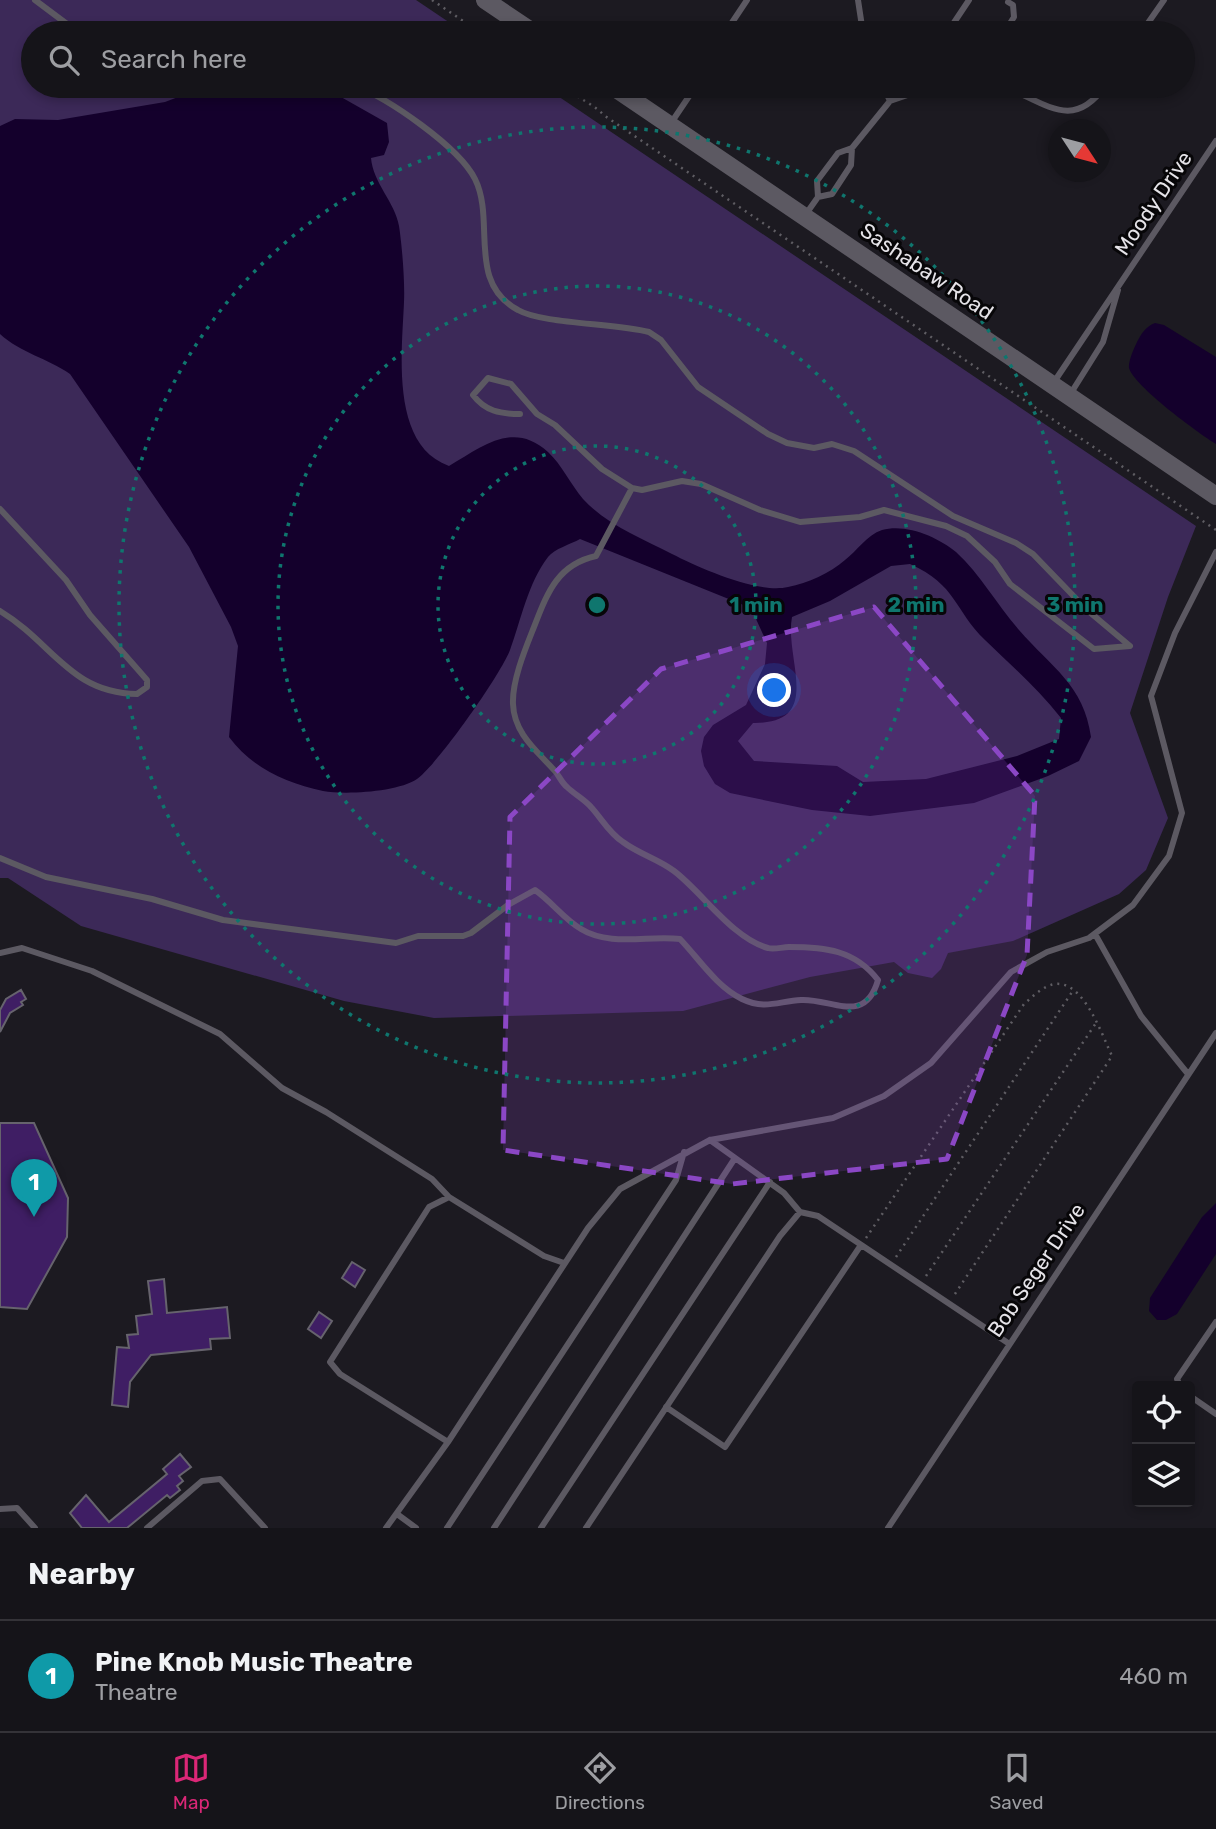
<!DOCTYPE html>
<style>
:root{--surface:#151419;--page:#1e1d22;--text:#f1f3f6;--muted:#9d9ea2;--line:#343338;--accent:#db2777}
body{margin:0;font-family:Rubik,sans-serif;background:var(--page);color:var(--text)}
.controls{position:absolute;right:21px;bottom:21px;display:grid;overflow:hidden;border-radius:7px;box-shadow:0 4px 10px #0003}
.controls button{width:63px;height:63px;display:grid;place-items:center;padding:0;border:0;border-bottom:2px solid var(--line);background:var(--surface);color:var(--text);font:35px sans-serif}
.compass{position:absolute;left:1048px;top:119px;width:63px;height:63px;border-radius:50%;background:var(--surface);box-shadow:0 4px 10px #0003;rotate:126deg}
.you{position:absolute;left:775px;top:691px;width:24px;height:24px;margin:-18px;border:5px solid #fff;border-radius:50%;background:#1a73e8;box-shadow:0 0 0 10px #1a73e833}
.badge{display:grid;place-items:center;width:46px;height:46px;border-radius:50%;background:var(--accent);color:#fff;font-size:23px;font-weight:700}
.pin{position:absolute;translate:-50% -58px;filter:drop-shadow(0 2px 4px #0008)}
.pin::after{content:'';position:absolute;top:37px;width:24px;height:21px;background:inherit;clip-path:polygon(0 0,100% 0,50% 100%)}
.list{margin:0;padding:0;list-style:none}
h2{display:flex;justify-content:space-between;align-items:center;height:91px;margin:0;padding:0 28px;font-size:30px}
h2 small{font-size:23px;font-weight:400;color:var(--muted)}
.list li{display:grid;grid-template-columns:46px 1fr auto;gap:21px;align-items:center;box-sizing:border-box;height:112px;padding:0 28px;border-top:2px solid var(--line)}
.list b{display:block;font-size:26px;white-space:nowrap}
.list p{margin:0;font-size:23px;white-space:nowrap;color:var(--muted)}
.list em{font-size:23px;font-style:normal;color:var(--muted)}
.icon{flex:none;width:38px;height:38px;fill:none;stroke:currentColor;stroke-width:2;stroke-linecap:round;stroke-linejoin:round}
.map{position:relative;flex:none;width:1216px;height:1528px;overflow:hidden}
.search{position:absolute;background:var(--surface);box-shadow:0 4px 10px #0003;left:21px;right:21px;top:21px;height:77px;display:flex;align-items:center;gap:18px;box-sizing:border-box;padding:0 24px;border-radius:38px;color:var(--muted);font-size:26px}
.sheet{height:203px;background:var(--surface)}
nav{display:flex;justify-content:space-around;align-items:center;box-sizing:border-box;height:98px;border-top:2px solid var(--line);background:var(--surface);font-size:19px;color:var(--muted)}
nav a{display:grid;justify-items:center;gap:4px}
nav .on{color:var(--accent)}
.map>svg:first-child{display:block}
</style>
<div class="map">
<svg width="1216" height="1528" viewBox="0 0 1216 1528">
<rect width="100%" height="100%" fill="#1c1a21"/>
<!-- green -->
<path fill="#3c2958" d="M 0,0 L 416,0 L 465,33 L 33,33 L 33,86 L 543,86 L 1196,526 L 1168,597 L 1130,713 L 1168,818 L 1146,870 L 1119,894 L 1013,941 L 948,953 L 941,969 L 932,978 L 908,973 L 894,962 L 810,977 L 683,1011 L 434,1018 L 344,1001 L 81,926 L 8,878 L 0,878 Z"/>
<!-- water -->
<path fill="#14002c" fill-rule="evenodd" d="M 207,86 L 297,86 L 341,97 L 387,123 L 389,142 L 384,155 L 371,158 C 373,183 395,202 399,226 C 402,245 405,282 404,302 C 402,352 390,445 449,466 C 482,447 513,420 548,452 C 562,465 571,485 583,499 C 607,525 641,538 672,554 C 700,568 757,594 788,587 C 808,583 830,573 845,560 C 857,551 867,535 882,530 C 906,523 938,537 956,552 C 981,575 997,605 1019,630 C 1051,667 1084,685 1091,737 L 1079,761 L 1048,776 L 974,803 L 870,816 L 812,810 L 730,793 L 715,784 L 704,766 L 701,751 L 704,737 L 713,725 L 746,705 L 765,664 L 767,643 L 751,608 L 580,539 C 571,544 554,549 548,557 C 528,583 521,620 510,650 C 501,674 438,764 417,779 C 398,792 345,795 323,791 C 286,783 252,768 229,737 L 238,646 L 231,627 L 189,547 L 70,374 C 47,358 21,353 0,334 L 0,126 L 15,119 L 58,120 L 165,102 ZM 910,564 C 957,585 954,610 985,640 C 1012,666 1038,689 1061,718 L 1059,739 L 1017,756 L 926,779 L 863,782 L 837,766 L 754,761 L 738,741 L 753,723 C 825,724 784,659 792,617 L 830,601 L 891,566 Z
M 1155,323 L 1164,325 L 1216,357 L 1216,444 C 1198,433 1134,386 1129,368 C 1128,362 1134,348 1137,342 C 1142,333 1145,327 1155,323 Z
M 1216,1203 L 1216,1254 L 1177,1314 L 1166,1320 L 1157,1320 L 1149,1311 L 1150,1298 L 1202,1217 Z"/>
<!-- building -->
<path fill="#3f1e64" stroke="#66636d" stroke-width="2" d="M 21,990 L 26,999 L 21,1002 L 23,1005 L 10,1013 L 0,1032 L 0,1010 L 6,999 Z
M 0,1123 L 34,1123 L 68,1198 L 67,1237 L 27,1309 L 0,1307 Z
M 352,1262 L 365,1270 L 355,1287 L 342,1278 Z
M 164,1279 L 167,1313 L 227,1307 L 230,1338 L 210,1339 L 211,1349 L 151,1355 L 130,1382 L 128,1407 L 112,1405 L 117,1347 L 129,1348 L 127,1335 L 138,1334 L 136,1316 L 152,1314 L 148,1281 Z
M 319,1312 L 332,1321 L 321,1338 L 308,1329 Z
M 180,1454 L 191,1467 L 179,1476 L 183,1481 L 177,1486 L 180,1490 L 170,1498 L 167,1495 L 127,1528 L 82,1528 L 70,1513 L 86,1495 L 109,1522 L 167,1474 L 163,1469 Z"/>
<g fill="none" stroke-linecap="round" stroke-linejoin="round">
<!-- path -->
<path stroke="#5f5d63" stroke-width="2.5" stroke-dasharray="2 5" stroke-linecap="butt" d="M 432,0 L 481,33
M 559,86 C 575,96 592,103 605,116 L 1216,530
M 866,1238 L 1024,1004 C 1031,998 1038,991 1046,987 C 1080,969 1101,1033 1112,1056 L 953,1297
M 896,1257 L 1074,989
M 926,1276 L 1096,1023"/>
<!-- lane -->
<path stroke="#5c5962" stroke-width="6" d="M 35,0 L 71,27 L 94,33
M 858,0 L 863,33
M 725,33 L 747,0
M 947,33 L 969,0
M 1004,33 L 1014,17 L 1013,5 L 1008,2
M 1141,33 L 1164,0
M 355,86 C 388,98 459,147 475,179 C 496,221 466,282 518,310 C 542,324 615,323 649,332 L 661,340 L 698,387 L 768,434 L 787,443 L 814,448 L 832,444 L 854,451 L 953,516 L 1016,543 L 1033,554 L 1087,610 L 1130,646 L 1094,649 L 1010,584 L 995,562 L 967,536 L 946,526 L 884,510 L 860,517 L 800,522 L 760,510 L 701,484 L 682,481 L 642,490 L 632,488 L 602,469 L 555,425 L 537,414 L 511,384 L 488,378 L 473,395 C 485,411 500,414 520,414
M 883,86 L 890,101
M 1002,86 C 1044,101 1072,133 1105,86
M 671,123 L 696,86
M 852,148 L 851,165 L 832,194 L 818,197 L 817,181 L 838,153 L 852,148 L 890,101 L 934,86
M 806,214 L 818,197
M 1054,382 L 1216,141
M 1071,393 L 1103,342 L 1118,290
M 0,509 L 66,580 L 90,615 L 147,680 L 147,687 L 137,694 C 70,693 53,643 0,611
M 0,858 L 46,877 L 152,899 L 223,920 L 396,943 L 418,936 L 463,936 L 471,933 L 508,905 L 535,890 C 552,902 564,919 581,929 C 610,947 649,935 680,939 C 700,960 716,986 742,999 C 765,1010 779,1001 801,1000 C 831,998 865,1026 878,980 C 855,950 825,947 789,947 C 782,947 774,950 768,948 C 732,938 702,892 674,871 C 658,859 639,854 623,842 C 609,833 602,819 591,807 C 584,799 574,794 567,787 C 561,782 559,775 554,770 C 536,750 514,733 513,704 C 512,682 524,652 532,632 C 546,597 555,565 596,556 L 632,488
M 1095,934 L 1141,1016 L 1188,1074
M 0,953 L 22,948 L 92,971 L 220,1034 L 282,1088 L 326,1112 L 432,1179 L 449,1197
M 710,1140 L 784,1193 L 800,1212
M 1180,1386 L 1177,1379 L 1216,1322
M 1190,1396 L 1216,1414
M 666,1407 L 725,1447 L 861,1245
M 448,1442 L 340,1374 L 330,1362 L 429,1207 L 449,1197 L 544,1256 L 564,1263
M 0,1509 L 17,1508 L 35,1528
M 397,1514 L 416,1528
M 147,1528 L 202,1481 L 220,1479 L 265,1528
M 386,1528 L 448,1442 L 588,1228 L 620,1189 L 710,1140 L 833,1118 L 884,1096 L 931,1063 L 1011,972 L 1047,952 L 1089,938 L 1133,905 L 1169,856 L 1182,813 L 1151,696 L 1175,633 L 1216,552
M 447,1528 L 676,1180 L 684,1152
M 494,1528 L 735,1158
M 541,1528 L 770,1182
M 586,1528 L 780,1236 L 800,1212 L 818,1216 L 1008,1343
M 888,1528 L 1216,1033"/>
<!-- secondary -->
<path stroke="#5c5962" stroke-width="18" d="M 485,0 L 534,33
M 612,86 L 1216,496"/>
</g>
<!-- marked area -->
<path fill="#8b47c5" fill-opacity="0.2" stroke="#8b47c5" stroke-width="5" stroke-dasharray="14 9" stroke-linejoin="round" d="M 874,607 L 1035,796 L 1027,955 L 947,1159 L 732,1184 L 503,1150 L 510,817 L 661,669 Z"/>
<!-- distance rings -->
<g fill="none" stroke="#0f766e" stroke-width="3.5" stroke-dasharray="3.5 7">
<circle cx="597" cy="605" r="159"/>
<circle cx="597" cy="605" r="319"/>
<circle cx="597" cy="605" r="478"/>
</g>
<g text-anchor="middle" dominant-baseline="central" stroke-width="6" stroke-linejoin="round" paint-order="stroke">
<!-- street labels -->
<g font-size="21" fill="#e5e3e8" stroke="#070608">
<text transform="translate(1153 203) rotate(-56)">Moody Drive</text>
<text transform="translate(927 271) rotate(34)">Sashabaw Road</text>
<text transform="translate(1036 1270) rotate(-56)">Bob Seger Drive</text>
</g>
</g>
<circle cx="597" cy="605" r="10" fill="#0f766e" stroke="#070608" stroke-width="3.5"/>
<g font-size="21" text-anchor="middle" font-weight="bold" fill="#0f766e" stroke="#070608" stroke-width="6" stroke-linejoin="round" paint-order="stroke">
<text x="756" y="612">1 min</text>
<text x="916" y="612">2 min</text>
<text x="1075" y="612">3 min</text>
</g>
</svg>
<div class="controls">
<button><svg class="icon" aria-label="locate" viewBox="0 0 24 24"><circle cx="12" cy="12" r="6"/><path d="M12 2v4M12 18v4M2 12h4M18 12h4"/></svg></button>
<button><svg class="icon" aria-label="layers" viewBox="0 0 24 24"><path d="M12 4l9 5-9 5-9-5zM3 14l9 5 9-5"/></svg></button>
</div>
<svg class="compass" viewBox="-18 -18 36 36"><path d="M0-13l5 13h-10z" fill="#e53935"/><path d="M0 13l5-13h-10z" fill="#9d9ea2"/></svg>
<div class="you"></div>
<div class="pin badge" style="left:34px;top:1217px;background:#0f9aa8">1</div>
<div class="search"><svg class="icon" aria-label="search" viewBox="0 0 24 24"><circle cx="10" cy="10" r="6"/><path d="M15 15l6 6"/></svg>Search here</div>
</div>
<section class="sheet">
<h2>Nearby<small></small></h2>
<ul class="list">
<li><span class="badge" style="background:#0f9aa8">1</span><div><b>Pine Knob Music Theatre</b><p>Theatre</p></div><em>460 m</em></li>
</ul>
</section>
<nav>
<a class="on"><svg class="icon" aria-label="map" viewBox="0 0 24 24"><path d="M3 6l6-2 6 2 6-2v14l-6 2-6-2-6 2zM9 4v14M15 6v14"/></svg>Map</a>
<a><svg class="icon" aria-label="directions" viewBox="0 0 24 24"><path d="M12 3l9 9-9 9-9-9zM9 14v-3h6M13 9l2 2-2 2"/></svg>Directions</a>
<a><svg class="icon" aria-label="saved" viewBox="0 0 24 24"><path d="M7 4h10v16l-5-4-5 4z"/></svg>Saved</a>
</nav>
